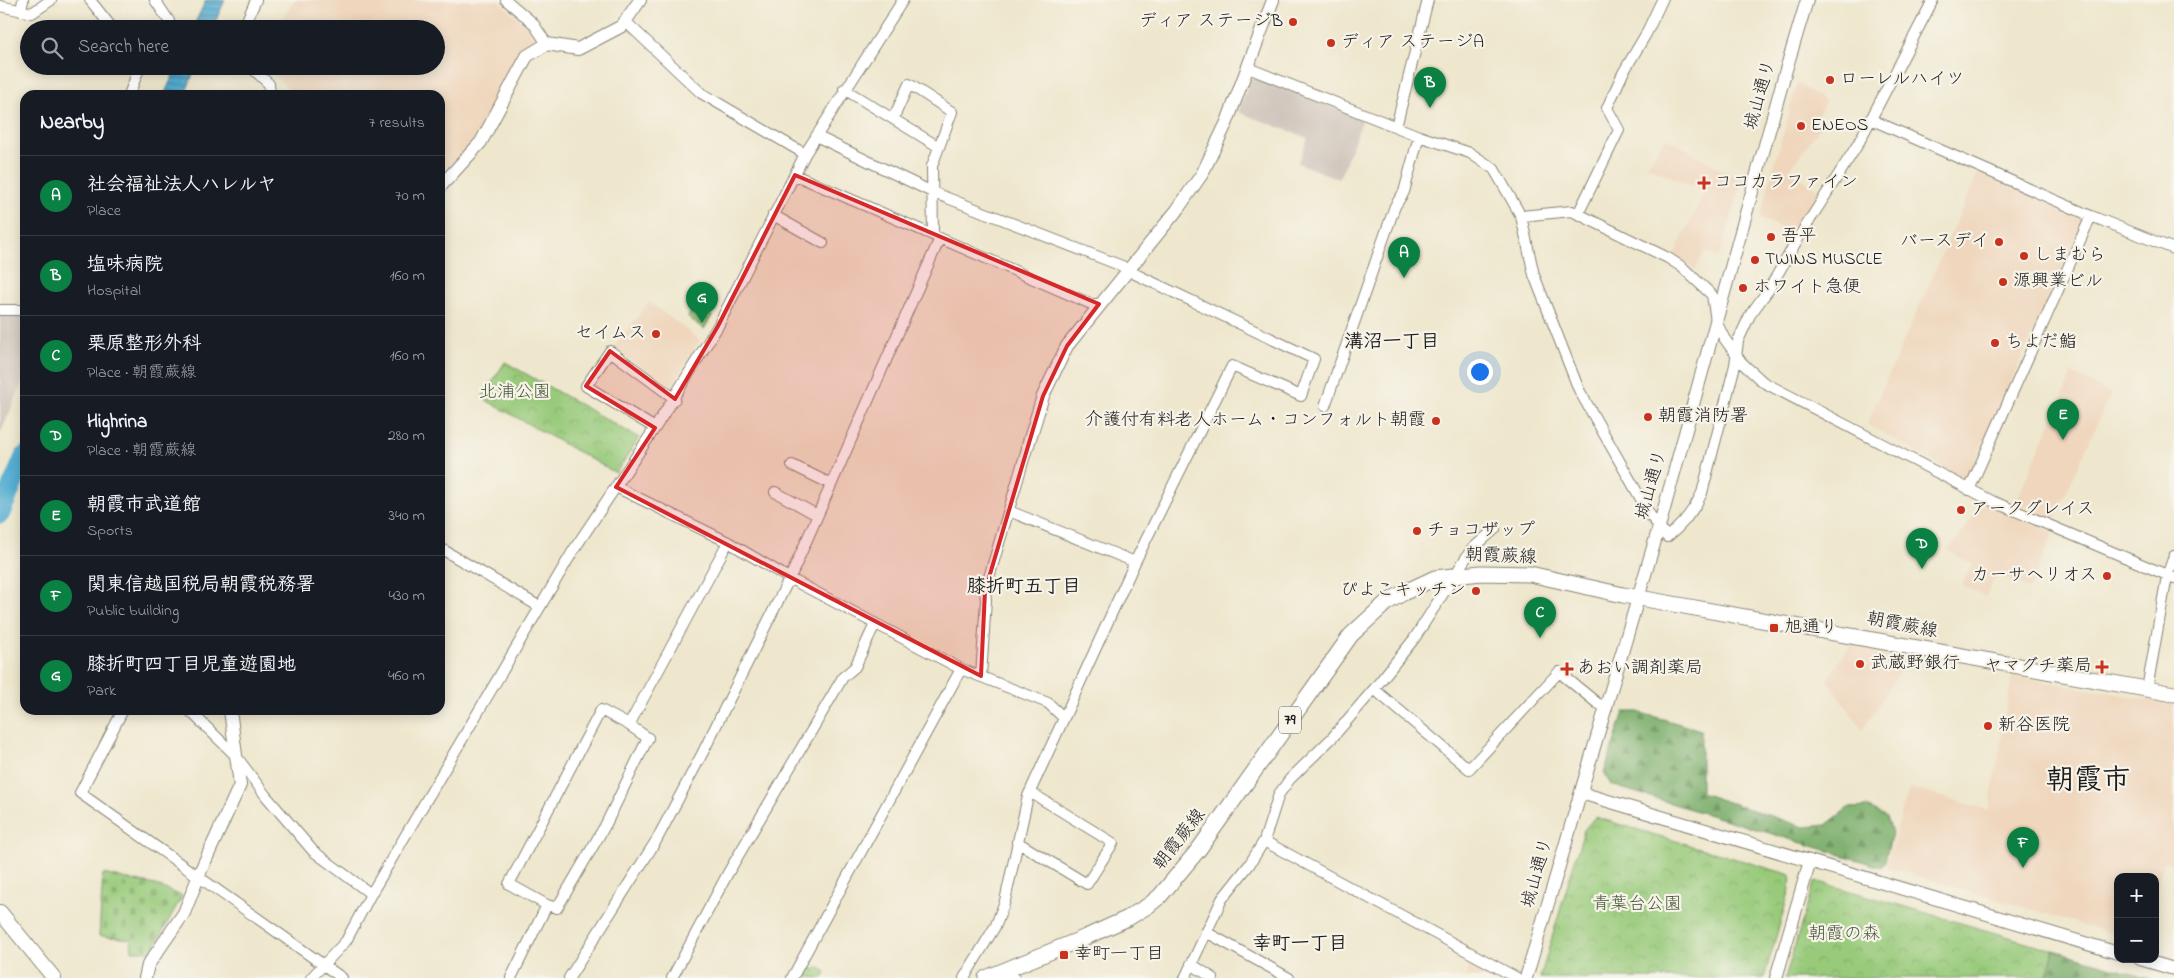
<!DOCTYPE html>
<meta charset="utf-8">
<style>
:root{--surface:#171b24;--page:#242831;--text:#f1f3f6;--muted:#9ea1a6;--line:#363941;--accent:#0b8043}
body{margin:0;font-family:"Indie Flower","Klee One",sans-serif;background:var(--page);color:var(--text)}
.controls{position:absolute;right:15px;bottom:15px;display:grid;overflow:hidden;border-radius:10px;box-shadow:0 2px 12px #0003}
.controls button{width:45px;height:45px;display:grid;place-items:center;padding:0;border:0;border-bottom:1px solid var(--line);background:var(--surface);color:var(--text);font:25px sans-serif}
.you{position:absolute;left:1479px;top:371px;width:18px;height:18px;margin:-12px;border:4px solid #fff;border-radius:50%;background:#1a73e8;box-shadow:0 0 0 8px #1a73e833}
.badge{display:grid;place-items:center;width:32px;height:32px;border-radius:50%;background:var(--accent);color:#fff;font-size:16px;font-weight:700}
.pin{position:absolute;translate:-50% -41px;filter:drop-shadow(0 1px 2px #0008)}
.pin::after{content:'';position:absolute;top:26px;width:18px;height:15px;background:inherit;clip-path:polygon(0 0,100% 0,50% 100%)}
.list{margin:0;padding:0;list-style:none}
h2{display:flex;justify-content:space-between;align-items:center;height:65px;margin:0;padding:0 20px;font-size:21px}
h2 small{font-size:16px;font-weight:400;color:var(--muted)}
.list li{display:grid;grid-template-columns:32px 1fr auto;gap:15px;align-items:center;box-sizing:border-box;height:80px;padding:0 20px;border-top:1px solid var(--line)}
.list b{display:block;font-size:19px;white-space:nowrap}
.list p{margin:0;font-size:16px;white-space:nowrap;color:var(--muted)}
.list em{font-size:16px;font-style:normal;color:var(--muted)}
.icon{flex:none;width:28px;height:28px;fill:none;stroke:currentColor;stroke-width:2;stroke-linecap:round;stroke-linejoin:round}
.map{position:relative;flex:none;width:2174px;height:978px;overflow:hidden}
.search{position:absolute;background:var(--surface);box-shadow:0 2px 12px #0003;left:20px;top:20px;width:425px;height:55px;display:flex;align-items:center;gap:12px;box-sizing:border-box;padding:0 18px;border-radius:28px;color:var(--muted);font-size:19px}
.panel{position:absolute;background:var(--surface);box-shadow:0 2px 12px #0003;left:20px;top:90px;width:425px;height:625px;border-radius:15px}
.map>svg:first-child{display:block}
</style>
<div class="map">
<svg width="2174" height="978" viewBox="0 0 2174 978">
<defs>
<pattern id="forest-firs" width="22" height="20" patternUnits="userSpaceOnUse" patternTransform="scale(1.25)"><rect width="22" height="20" fill="#7aae6a"/><path d="M5 1l3.5 6h-7zM16 11l3.5 6h-7z" fill="#638d56"/></pattern>
<pattern id="cemetery-stones" width="16" height="16" patternUnits="userSpaceOnUse" patternTransform="scale(1.25)"><rect width="16" height="16" fill="#98ca7a"/><path d="M2 7V4a2 2 0 0 1 4 0v3zM10 15v-3a2 2 0 0 1 4 0v3z" fill="#82ad69"/></pattern>
<pattern id="park-crowns" width="20" height="18" patternUnits="userSpaceOnUse" patternTransform="scale(1.25)"><rect width="20" height="18" fill="#98ca7a"/><path d="M2 6a3 3 0 1 1 6 0M12 15a3 3 0 1 1 6 0" fill="none" stroke="#82ad69"/></pattern>
<pattern id="water-rules" width="6" height="5" patternUnits="userSpaceOnUse" patternTransform="scale(1.25)"><rect width="6" height="5" fill="#55add2"/><path d="M0 2.5h6" fill="none" stroke="#468caa"/></pattern>
</defs>
<rect width="100%" height="100%" fill="#f7f3e8"/>
<filter id="ink" filterUnits="userSpaceOnUse"><feTurbulence type="fractalNoise" baseFrequency=".02" numOctaves="2"/><feDisplacementMap in="SourceGraphic" scale="10" xChannelSelector="R" yChannelSelector="G"/><feConvolveMatrix kernelMatrix="1 2 1 2 8 2 1 2 1" color-interpolation-filters="sRGB"/></filter>
<filter id="wash" filterUnits="userSpaceOnUse"><feTurbulence type="fractalNoise" baseFrequency=".0096" numOctaves="4" result="noise"/><feDisplacementMap in="SourceGraphic" scale="20" xChannelSelector="R" yChannelSelector="G"/><feGaussianBlur stdDeviation="1.12" result="paint"/><feColorMatrix in="noise" values="0 0 0 0 0 0 0 0 0 0 0 0 0 0 0 0 0 1.4 0 .05"/><feComposite in="paint" operator="in"/></filter>
<g filter="url(#wash)">
<rect width="100%" height="100%" fill="#eee7cd"/>
<!-- built -->
<path fill="#efd6bc" d="M 295,0 L 497,0 L 526,25 L 536,41 L 523,54 L 475,138 L 440,182 L 440,95 L 295,95 L 264,66 L 436,66 L 436,29 L 274,29 Z
M 1797,83 L 1826,101 L 1813,123 L 1820,128 L 1789,170 L 1822,192 L 1794,236 L 1760,217 Z
M 1666,138 L 1742,181 L 1719,258 L 1705,251 L 1696,270 L 1674,255 L 1705,192 L 1647,166 Z
M 1978,173 L 2085,219 L 1966,480 L 1867,424 Z
M 649,302 L 700,340 L 672,386 L 667,387 L 613,348 Z
M 2072,374 L 2111,393 L 2054,520 L 2015,504 Z
M 1983,503 L 2054,532 L 2030,589 L 2005,579 L 2005,576 L 1998,573 L 1985,597 L 1962,585 L 1972,564 L 1948,551 Z
M 1852,642 L 1912,652 L 1863,730 L 1827,680 Z
M 2012,676 L 2174,704 L 2174,864 L 2164,861 L 2155,893 L 2155,877 L 2118,877 L 2118,935 L 1886,867 L 1909,788 L 1989,810 Z
M 1472,957 L 1510,978 L 1466,978 Z"/>
<!-- industrial -->
<path fill="#cdc2b9" d="M 1257,76 L 1363,119 L 1339,179 L 1298,163 L 1308,138 L 1238,112 L 1250,80 Z
M 0,314 L 25,314 L 25,376 L 0,435 Z"/>
<!-- forest -->
<path fill="url(#forest-firs)" stroke="#4b6543" d="M 1624,712 L 1638,712 L 1701,730 L 1701,793 L 1804,827 L 1826,825 L 1848,808 L 1867,807 L 1887,817 L 1892,833 L 1885,861 L 1881,867 L 1611,785 L 1604,773 Z
M 2054,950 L 2150,978 L 2046,978 Z"/>
<!-- cemetery -->
<path fill="url(#cemetery-stones)" stroke="#5a734b" d="M 103,874 L 155,885 L 182,896 L 152,951 L 132,951 L 131,939 L 99,936 Z"/>
<!-- park -->
<path fill="url(#park-crowns)" stroke="#5a734b" d="M 695,305 L 712,316 L 704,329 L 688,317 Z
M 505,362 L 639,438 L 616,473 L 482,398 Z
M 1595,817 L 1791,875 L 1790,889 L 1764,978 L 1540,978 L 1584,830 Z
M 1819,882 L 2054,950 L 2046,978 L 1785,978 L 1814,883 Z
M 804,964 L 815,970 L 818,967 L 826,972 L 823,978 L 798,976 Z"/>
<!-- water -->
<path fill="url(#water-rules)" stroke="#386477" d="M 206,0 L 225,0 L 212,29 L 192,29 Z
M 177,66 L 196,66 L 185,95 L 164,95 Z"/>
<g fill="none" stroke-linecap="round" stroke-linejoin="round">
<!-- river -->
<path stroke="#55add2" stroke-width="20" d="M 0,514 L 25,456"/>
</g>
</g>
<g filter="url(#ink)">
<g fill="none" stroke-linecap="round" stroke-linejoin="round">
<defs>
<path id="minor" d="M 90,0 L 113,29
M 155,0 L 169,21 L 168,29
M 506,0 L 533,23 L 547,44
M 0,6 L 32,13 L 51,0
M 21,11 L 23,0
M 625,21 L 701,93 L 805,154
M 243,29 L 256,0
M 250,66 L 269,84 L 270,95
M 1248,68 L 1419,136 L 1470,153 L 1494,169 L 1521,216 L 1534,275 L 1579,390 L 1650,515 L 1667,537 C 1683,525 1693,512 1702,493 L 1735,365 L 1738,341 L 1750,315 L 1769,289 L 1799,237 L 1858,144 L 1933,0
M 844,89 L 939,147
M 129,95 L 140,66
M 893,119 L 909,84 L 952,112 L 932,166 L 933,235
M 1870,119 L 2091,216 L 2174,249
M 1396,127 L 1428,0
M 816,136 L 932,192 L 1122,266 L 1133,273 L 1314,359 L 1301,396 L 1232,366 L 1135,562 L 1064,718
M 795,175 L 1091,304 L 1099,304
M 1578,214 L 1619,130 L 1607,108 L 1623,73 L 1646,34 L 1662,0
M 773,215 L 823,243
M 1521,216 L 1572,211 L 1668,258 L 1682,267 L 1712,295 L 1716,321 L 1724,338 L 1742,363 L 1763,382 L 1992,501 L 2174,578
M 0,310 L 25,310
M 1325,406 L 1395,206 L 1404,192 L 1419,136
M 655,428 L 586,386 L 610,351 L 675,399
M 792,465 L 831,484
M 616,487 L 728,542 L 789,578 L 961,669 L 1048,703 L 1064,718 L 1028,796 L 1005,901 L 996,925 L 964,978
M 1969,490 L 2091,216
M 775,492 L 817,515
M 1009,511 L 1135,562
M 440,548 L 540,607
M 981,676 L 986,600 L 985,591 L 1028,445
M 1374,689 L 1414,639 L 1471,550 L 1495,529
M 2147,689 L 2167,576 L 2174,556
M 123,710 L 80,793 L 342,978
M 189,710 L 236,756 L 266,796 L 313,851 L 371,894
M 1264,841 L 1517,978
M 1017,842 L 1087,884 L 1113,843 L 1030,792
M 547,905 L 509,884 L 601,710 L 629,725
M 1206,932 L 1289,978
M 1191,964 L 1213,978
M 996,975 L 1015,978
M 311,978 L 346,941 L 371,894 L 573,551 L 655,428 L 718,326 L 805,154 L 903,0
M 511,978 L 547,905 L 557,908 L 606,824 L 648,738 L 629,725 L 728,542
M 569,978 L 656,841 L 702,754 L 794,569 L 940,238
M 672,978 L 728,873 L 843,677 L 855,667 L 875,624
M 792,978 L 961,669
M 1185,978 L 1222,899 L 1249,865 L 1264,841 L 1279,794 L 1290,779 L 1332,738 L 1374,689 L 1469,769 L 1559,672 L 1597,703 L 1607,708"/>
<path id="tertiary" d="M 440,187 L 481,142 L 527,56 L 547,44 L 578,49 L 622,26 L 640,0
M 1028,445 L 1043,396 L 1067,346 L 1177,210 L 1202,174 L 1227,122 L 1273,0
M 1581,793 L 2118,953
M 2140,959 L 2174,969
M 145,978 L 148,965 L 184,913 L 201,870 L 240,785 L 230,710
M 1526,978 L 1659,527 L 1785,73 L 1807,0
M 1776,978 L 1810,861"/>
<path id="secondary" d="M 0,912 L 54,978"/>
<path id="primary" d="M 986,978 L 1086,937 L 1128,918 L 1149,905 L 1160,896 L 1199,849 L 1351,635 L 1386,603 L 1403,593 L 1435,578 L 1481,573 L 1530,574 L 1623,595 L 2174,694"/>
</defs>
<!-- minor casing -->
<use href="#minor" stroke="#858274" stroke-width="12"/>
<!-- tertiary casing -->
<use href="#tertiary" stroke="#858274" stroke-width="14"/>
<!-- secondary casing -->
<use href="#secondary" stroke="#858274" stroke-width="16"/>
<!-- primary casing -->
<use href="#primary" stroke="#858274" stroke-width="17"/>
<!-- minor -->
<use href="#minor" stroke="#fff" stroke-width="10"/>
<!-- tertiary -->
<use href="#tertiary" stroke="#fff" stroke-width="12"/>
<!-- secondary -->
<use href="#secondary" stroke="#fff" stroke-width="14"/>
<!-- primary -->
<use href="#primary" stroke="#fff" stroke-width="15"/>
</g>
</g>
<!-- marked area -->
<path fill="#d62828" fill-opacity="0.2" stroke="#d62828" stroke-width="4" stroke-linejoin="round" d="M 795,175 L 1099,304 L 1067,346 L 1043,396 L 985,591 L 981,676 L 616,487 L 655,428 L 586,386 L 610,351 L 675,399 L 718,326 Z"/>
<!-- markers -->
<g fill="#c8321e" stroke="#f7f3e8" stroke-width="2">
<circle cx="1293" cy="22" r="5"/>
<circle cx="1331" cy="43" r="5"/>
<circle cx="1830" cy="80" r="5"/>
<circle cx="1801" cy="126" r="5"/>
<path d="M1701.5 175.5h5v5h5v5h-5v5h-5v-5h-5v-5h5z"/>
<circle cx="1771" cy="237" r="5"/>
<circle cx="1999" cy="242" r="5"/>
<circle cx="2024" cy="256" r="5"/>
<circle cx="1755" cy="260" r="5"/>
<circle cx="2003" cy="282" r="5"/>
<circle cx="1743" cy="288" r="5"/>
<circle cx="656" cy="334" r="5"/>
<circle cx="1995" cy="343" r="5"/>
<circle cx="1648" cy="417" r="5"/>
<circle cx="1436" cy="421" r="5"/>
<circle cx="1961" cy="510" r="5"/>
<circle cx="1417" cy="531" r="5"/>
<circle cx="2107" cy="576" r="5"/>
<circle cx="1476" cy="591" r="5"/>
<rect x="1769" y="623" width="10" height="10" rx="2.5"/>
<circle cx="1860" cy="664" r="5"/>
<path d="M2099.5 659.5h5v5h5v5h-5v5h-5v-5h-5v-5h5z"/>
<path d="M1564.5 661.5h5v5h5v5h-5v5h-5v-5h-5v-5h5z"/>
<circle cx="1988" cy="726" r="5"/>
<rect x="1059" y="950" width="10" height="10" rx="2.5"/>
</g>
<g text-anchor="middle" dominant-baseline="central" stroke-width="4.5" stroke-linejoin="round" paint-order="stroke">
<!-- shield labels -->
<rect fill="#f7f3e8" stroke="#5e5c59" stroke-width="1" x="1279" y="706.5" width="22" height="27" rx="4"/>
<g font-size="16" font-weight="bold" fill="#1c1c1c">
<text x="1290" y="720">79</text>
</g>
<!-- poi labels -->
<g font-size="18" fill="#1c1c1c" stroke="#f7f3e8" text-anchor="start">
<text x="1283" y="22" text-anchor="end">ディア ステージB</text>
<text x="1341" y="43">ディア ステージA</text>
<text x="1840" y="80">ローレルハイツ</text>
<text x="1811" y="126">ENEOS</text>
<text x="1714" y="183">ココカラファイン</text>
<text x="1781" y="237">吾平</text>
<text x="1989" y="242" text-anchor="end">バースデイ</text>
<text x="2034" y="256">しまむら</text>
<text x="1765" y="260">TWINS MUSCLE</text>
<text x="2013" y="282">源興業ビル</text>
<text x="1753" y="288">ホワイト急便</text>
<text x="646" y="334" text-anchor="end">セイムス</text>
<text x="2005" y="343">ちよだ鮨</text>
<text x="1658" y="417">朝霞消防署</text>
<text x="1426" y="421" text-anchor="end">介護付有料老人ホーム・コンフォルト朝霞</text>
<text x="1971" y="510">アークグレイス</text>
<text x="1427" y="531">チョコザップ</text>
<text x="2097" y="576" text-anchor="end">カーサヘリオス</text>
<text x="1466" y="591" text-anchor="end">ぴよこキッチン</text>
<text x="1784" y="628">旭通り</text>
<text x="1870" y="664">武蔵野銀行</text>
<text x="2092" y="667" text-anchor="end">ヤマグチ薬局</text>
<text x="1577" y="669">あおい調剤薬局</text>
<text x="1998" y="726">新谷医院</text>
<text x="1074" y="955">幸町一丁目</text>
</g>
<!-- street labels -->
<g font-size="18" fill="#1c1c1c" stroke="#f7f3e8">
<text transform="translate(1761 95) rotate(-74)">城山通り</text>
<text transform="translate(1652 485) rotate(-74)">城山通り</text>
<text transform="translate(1501 557) rotate(2)">朝霞蕨線</text>
<text transform="translate(1902 626) rotate(11)">朝霞蕨線</text>
<text transform="translate(1180 840) rotate(-52)">朝霞蕨線</text>
<text transform="translate(1538 873) rotate(-74)">城山通り</text>
</g>
<!-- park labels -->
<g font-size="18" fill="#47593d" stroke="#f7f3e8">
<text x="515" y="393">北浦公園</text>
<text x="1637" y="905">青葉台公園</text>
<text x="1844" y="935">朝霞の森</text>
</g>
<!-- neighbourhood labels -->
<g font-size="19" font-weight="bold" fill="#1c1c1c" stroke="#f7f3e8">
<text x="1392" y="342">溝沼一丁目</text>
<text x="1024" y="587">膝折町五丁目</text>
<text x="1300" y="944">幸町一丁目</text>
</g>
<!-- town labels -->
<g font-size="28" font-weight="bold" fill="#1c1c1c" stroke="#f7f3e8">
<text x="2088" y="781">朝霞市</text>
</g>
</g>
</svg>
<div class="controls">
<button>+</button>
<button>−</button>
</div>
<div class="you"></div>
<div class="pin badge" style="left:1404px;top:278px">A</div>
<div class="pin badge" style="left:1430px;top:108px">B</div>
<div class="pin badge" style="left:1540px;top:638px">C</div>
<div class="pin badge" style="left:1922px;top:569px">D</div>
<div class="pin badge" style="left:2063px;top:440px">E</div>
<div class="pin badge" style="left:2023px;top:868px">F</div>
<div class="pin badge" style="left:702px;top:323px">G</div>
<div class="search"><svg class="icon" aria-label="search" viewBox="0 0 24 24"><circle cx="10" cy="10" r="6"/><path d="M15 15l6 6"/></svg>Search here</div>
<section class="panel">
<h2>Nearby<small>7 results</small></h2>
<ul class="list">
<li><span class="badge">A</span><div><b>社会福祉法人ハレルヤ</b><p>Place</p></div><em>70 m</em></li>
<li><span class="badge">B</span><div><b>塩味病院</b><p>Hospital</p></div><em>160 m</em></li>
<li><span class="badge">C</span><div><b>栗原整形外科</b><p>Place · 朝霞蕨線</p></div><em>160 m</em></li>
<li><span class="badge">D</span><div><b>Highrina</b><p>Place · 朝霞蕨線</p></div><em>280 m</em></li>
<li><span class="badge">E</span><div><b>朝霞市武道館</b><p>Sports</p></div><em>340 m</em></li>
<li><span class="badge">F</span><div><b>関東信越国税局朝霞税務署</b><p>Public building</p></div><em>430 m</em></li>
<li><span class="badge">G</span><div><b>膝折町四丁目児童遊園地</b><p>Park</p></div><em>460 m</em></li>
</ul>
</section>
</div>
